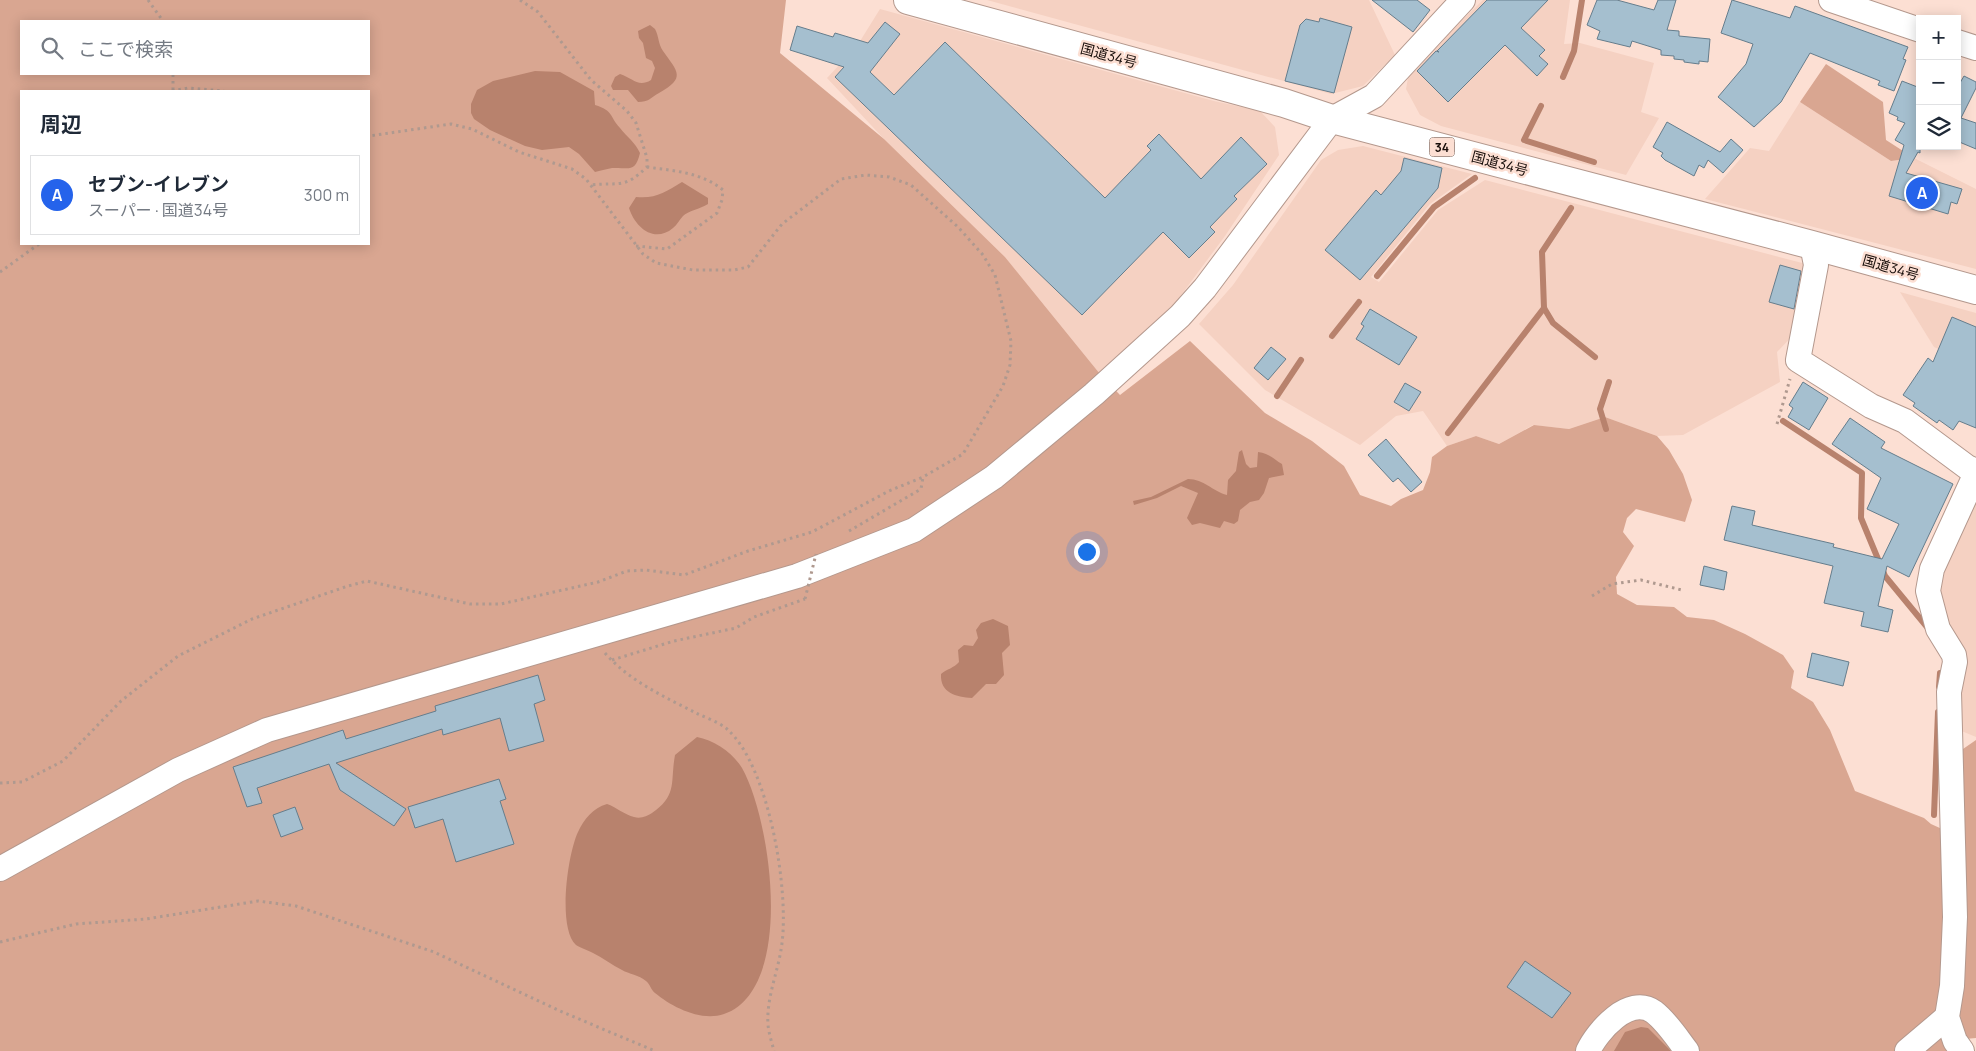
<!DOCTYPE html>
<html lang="ja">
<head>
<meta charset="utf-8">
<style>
	:root { --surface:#fff; --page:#f6f6f7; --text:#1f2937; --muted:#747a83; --line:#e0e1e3; --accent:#2563eb }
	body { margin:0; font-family:Manrope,"Noto Sans JP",sans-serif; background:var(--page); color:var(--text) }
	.controls { position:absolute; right:15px; top:15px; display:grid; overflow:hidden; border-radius:0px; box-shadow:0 2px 12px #0003 }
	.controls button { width:45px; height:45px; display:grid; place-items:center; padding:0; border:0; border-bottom:1px solid var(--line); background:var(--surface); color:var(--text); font:25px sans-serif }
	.you { position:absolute; left:1086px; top:551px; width:18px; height:18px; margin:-12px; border:4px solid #fff; border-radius:50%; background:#1a73e8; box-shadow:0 0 0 8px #1a73e833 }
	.badge { display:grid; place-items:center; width:32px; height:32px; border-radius:50%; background:var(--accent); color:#fff; font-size:16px; font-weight:700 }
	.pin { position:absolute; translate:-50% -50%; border:2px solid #fff; box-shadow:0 1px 5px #0006 }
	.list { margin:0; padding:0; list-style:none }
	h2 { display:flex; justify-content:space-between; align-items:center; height:65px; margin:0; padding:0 20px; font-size:21px }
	h2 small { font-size:16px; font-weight:400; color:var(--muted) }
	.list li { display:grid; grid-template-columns:32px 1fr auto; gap:15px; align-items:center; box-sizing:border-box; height:80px; margin:0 10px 10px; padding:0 10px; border:1px solid var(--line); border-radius:0px }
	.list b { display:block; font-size:19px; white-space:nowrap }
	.list p { margin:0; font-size:16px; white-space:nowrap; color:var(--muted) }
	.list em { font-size:16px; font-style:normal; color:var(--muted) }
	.icon { flex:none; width:28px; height:28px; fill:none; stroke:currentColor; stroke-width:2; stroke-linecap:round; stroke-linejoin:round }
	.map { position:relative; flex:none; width:1976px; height:1051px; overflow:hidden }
	.search { position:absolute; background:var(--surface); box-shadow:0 2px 12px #0003; left:20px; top:20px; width:350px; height:55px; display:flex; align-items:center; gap:12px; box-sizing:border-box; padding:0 18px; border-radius:0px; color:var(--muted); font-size:19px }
	.panel { position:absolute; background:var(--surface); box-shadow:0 2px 12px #0003; left:20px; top:90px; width:350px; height:155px; border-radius:0px }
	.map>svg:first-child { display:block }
	.built { fill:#f5d1c2 }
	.green { fill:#d9a691; fill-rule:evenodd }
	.water { fill:#b8826d }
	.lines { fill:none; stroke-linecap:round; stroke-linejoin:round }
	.stream { stroke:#b8826d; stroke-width:6 }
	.building { fill:#a5bfcf; stroke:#657d8c }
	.minor-casing { stroke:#b4988d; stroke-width:26 }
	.highway-casing { stroke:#b4988d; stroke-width:30 }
	.path { stroke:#af998f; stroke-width:3; stroke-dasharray:2.5 4; stroke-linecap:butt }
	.minor { stroke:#fff; stroke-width:24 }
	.highway { stroke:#fff; stroke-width:28 }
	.path-bridge { stroke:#af998f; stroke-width:3; stroke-dasharray:2.5 4; stroke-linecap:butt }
	.labels { text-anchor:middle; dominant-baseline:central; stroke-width:5; stroke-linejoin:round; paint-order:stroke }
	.shield { fill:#fcdfd3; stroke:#5c4d46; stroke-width:1 }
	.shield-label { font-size:12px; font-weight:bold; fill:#180e0a }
	.street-label { font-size:14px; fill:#180e0a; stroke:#fcdfd3 }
</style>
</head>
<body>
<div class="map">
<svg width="1976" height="1051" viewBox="0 0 1976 1051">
	<rect width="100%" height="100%" fill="#fcdfd3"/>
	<g class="built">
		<polygon points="987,0 1369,0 1395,55 1363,86 1331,94"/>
		<polygon points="1483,0 1570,0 1564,44 1580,43 1654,63 1641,112 1659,118 1626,175 1441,126 1420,115 1406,89 1409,72"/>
		<polygon points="880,9 1214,101 1260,111 1275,127 1279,155 1225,236 1170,310 1100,374 1005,257 884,139 827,78 857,46"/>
		<polygon points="1800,102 1891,161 1914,158 1976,189 1976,269 1705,199 1750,148 1769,151"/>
		<polygon points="1363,146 1472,174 1430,204 1371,277 1379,282 1438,210 1485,180 1810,265 1800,328 1777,352 1780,382 1683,435 1657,436 1605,417 1569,429 1533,425 1499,444 1476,436 1447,446 1423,411 1396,416 1360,445 1265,390 1199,324 1233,285 1321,160 1338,150"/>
		<polygon points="1900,292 1976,313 1976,366 1934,347"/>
		<polygon points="1976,494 1976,737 1959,730 1958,687 1966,653 1942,620 1937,582"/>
	</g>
	<g class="green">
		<path d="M0,0H786L780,53L884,139L1005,257L1100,374L1120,395L1190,341L1265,413L1312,441L1344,466L1360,495L1391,506L1401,499L1423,490L1430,472L1432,457L1447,446L1476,436L1499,444L1534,425L1569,429L1605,417L1657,436L1669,450L1683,474L1692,500L1685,522L1636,509L1627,518L1623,532L1634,546L1616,577L1617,594L1637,605L1674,607L1687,617L1714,620L1745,634L1783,655L1794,671L1791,688L1813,702L1830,730L1855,791L1924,818L1931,824L1942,829L1954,1051H0ZM21,21H369V74H21ZM21,91H369V244H21Z"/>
		<polygon points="1826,64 1883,102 1886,140 1914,158 1891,161 1800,102"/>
		<polygon points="1976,740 1976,1038 1965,1039 1959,1011 1965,979 1957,769 1963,749"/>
	</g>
	<g class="water">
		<path d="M650,25L655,29C659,36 658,44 663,51C678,72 686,78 659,93C650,98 649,102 638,102L628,90H613L611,86L615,77L620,74C633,78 638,88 651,80L655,68L652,61L646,58L643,43L639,38L638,31Z"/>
		<path d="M535,71L560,72L594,91L595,105C614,111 609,116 620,128C627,137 635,142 640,153C635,174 628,167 612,168C606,169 600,171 595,172L579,154L569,147L542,150L525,146L490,130L474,119L471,113V104L477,90L493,81Z"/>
		<path d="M682,182L708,198V204C700,209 688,211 683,216C679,220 677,225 673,228C654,244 635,227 629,208L636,197C656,199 665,192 682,182Z"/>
		<path d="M1242,450L1246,464L1250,468L1257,467L1258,452C1269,453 1273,459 1282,464L1284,475L1269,478L1264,493L1259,500L1250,502L1240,510L1238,521L1234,524L1224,521L1220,528L1200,523L1192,525L1187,518L1198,493L1181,486L1157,498L1134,505L1133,501L1151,497L1188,479C1204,479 1212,491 1227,495L1228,480L1236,471L1239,452Z"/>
		<path d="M993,619L1008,626L1010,645L1002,653L1004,675L996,684H986L972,698C956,697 940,693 941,674C947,669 954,668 959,662L958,650L964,645L973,646L978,638L976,630L981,623Z"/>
		<path d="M697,737C714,740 733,753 742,768C771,819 796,989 724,1014C701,1022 672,1007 655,993C651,990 650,984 646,981C639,975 629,974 622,970C612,965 603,958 593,953C588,950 580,948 576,945C557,927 568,853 578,832C584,819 593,808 607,804C616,807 625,815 634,817C641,819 647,816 652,813C678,795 670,782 675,755Z"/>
		<polygon points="1641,1027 1648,1028 1671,1051 1614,1051 1625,1032"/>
	</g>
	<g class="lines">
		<g class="stream">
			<polyline points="1563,77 1574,51 1582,0"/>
			<polyline points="1541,106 1524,140 1594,162"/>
			<polyline points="1571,208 1542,252 1544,308 1553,323 1595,357"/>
			<polyline points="1377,276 1434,207 1475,178"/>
			<polyline points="1332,336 1359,302"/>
			<polyline points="1277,396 1301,360"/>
			<polyline points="1783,421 1862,473 1861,518 1885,576 1927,627"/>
			<polyline points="1606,429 1600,409 1609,382"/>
			<polyline points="1448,433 1544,308"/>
			<polyline points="1939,687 1940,673"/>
			<polyline points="1934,815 1938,712"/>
		</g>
	</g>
	<g class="building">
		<polygon points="1372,0 1417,0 1430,10 1413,32"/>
		<polygon points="1487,0 1548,0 1521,28 1545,50 1539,56 1548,64 1537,76 1505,45 1448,102 1417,71 1436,51 1439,52 1437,51"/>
		<polygon points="1597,0 1617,0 1654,10 1658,0 1676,0 1667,30 1679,31 1679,36 1710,39 1708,62 1699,61 1699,64 1684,62 1684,60 1674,59 1674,56 1661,55 1661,50 1632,41 1630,47 1597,39 1600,31 1587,25"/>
		<polygon points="1732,0 1790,18 1795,6 1908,47 1903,59 1906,60 1894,91 1878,85 1880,81 1810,53 1781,102 1754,127 1718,97 1746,64 1753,44 1721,33"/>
		<polygon points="1320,18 1352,27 1334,93 1285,81 1300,25 1306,19 1319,22"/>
		<polygon points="885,22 900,34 870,72 894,95 945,42 1105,198 1151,150 1147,146 1159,134 1201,179 1241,137 1267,164 1234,196 1237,199 1210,227 1215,232 1189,258 1163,232 1082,315 835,77 844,67 790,50 797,26 833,37 835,33 868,43"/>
		<polygon points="1964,76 1976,82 1976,88 1961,118 1976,123 1976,149 1957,141 1957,88"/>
		<polygon points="1902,81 1920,88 1920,153 1918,152 1906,173 1962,189 1957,204 1951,202 1948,214 1889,196 1904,145 1895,140 1905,123 1897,120 1898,117 1889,113"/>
		<polygon points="1667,122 1720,152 1731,139 1743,150 1723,173 1708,160 1704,168 1699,165 1694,176 1665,160 1661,156 1663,153 1653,147"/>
		<polygon points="1404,158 1442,168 1438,188 1360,280 1325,250 1376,190 1381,195 1401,171"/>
		<polygon points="1780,265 1801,271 1794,309 1769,302"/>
		<polygon points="1370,309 1417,337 1399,365 1356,339 1364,326 1361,324"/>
		<polygon points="1952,317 1976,327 1976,428 1959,421 1953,430 1939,420 1937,423 1913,406 1915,403 1903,395 1928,358 1933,362"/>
		<polygon points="1271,347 1286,359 1268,380 1254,368"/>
		<polygon points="1803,382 1828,398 1809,430 1788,417 1793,408 1789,405"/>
		<polygon points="1405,383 1421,392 1409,411 1394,402"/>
		<polygon points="1850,418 1885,442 1881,448 1953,484 1909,577 1887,566 1878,606 1893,610 1888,632 1861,626 1864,612 1824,603 1833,566 1724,540 1732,506 1755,511 1752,525 1834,544 1833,547 1882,559 1899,524 1867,509 1881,478 1832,444"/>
		<polygon points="1386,439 1422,482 1411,492 1398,478 1393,482 1368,455"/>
		<polygon points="1704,566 1727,572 1724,590 1700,585"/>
		<polygon points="1812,653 1849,662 1843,686 1807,677"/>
		<polygon points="538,675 545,700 534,704 544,741 509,751 500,718 443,735 442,729 336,763 406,809 394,826 340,790 329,764 257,788 262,803 247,807 233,767 343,730 346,739 436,711 435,706"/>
		<polygon points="499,779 506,799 500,801 514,844 456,862 443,819 415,828 408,807"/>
		<polygon points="295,807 303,829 281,837 273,815"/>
		<polygon points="1525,961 1571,993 1552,1018 1507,987"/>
	</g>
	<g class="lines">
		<defs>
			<g id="minor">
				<polyline points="1831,0 1920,30"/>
				<polyline points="1957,42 1976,48"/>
				<polyline points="1812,245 1816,265 1798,360 1871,406 1905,421 1967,467 1976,471"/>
				<polyline points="0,869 178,770 267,730 797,576 914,530 994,477 1094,394 1180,316 1205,288 1332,119 1374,96 1463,0"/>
				<path d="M1588,1051C1597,1032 1629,994 1654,1012C1667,1022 1677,1038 1687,1051"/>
				<polyline points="1907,1051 1947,1017"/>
				<polyline points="1962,1051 1955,1041 1947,1017 1952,986 1955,917 1949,692 1955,662 1954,655 1938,629 1928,591 1932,569 1976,473"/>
			</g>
			<polyline id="highway" points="908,0 1284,103 1332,119 1812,245 1976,290"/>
		</defs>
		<use href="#minor" class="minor-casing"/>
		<use href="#highway" class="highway-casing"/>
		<g class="path">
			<polyline points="148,0 163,21"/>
			<path d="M520,0L538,12L591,80L627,111L636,123L647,158V167C624,189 620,182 591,185"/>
			<polyline points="173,90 173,74"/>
			<polyline points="172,91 188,88 224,91"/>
			<path d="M636,246L667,249L717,213L722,200L723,190C701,172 674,171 647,167"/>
			<polyline points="0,272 39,244"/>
			<polyline points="1777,424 1790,379"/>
			<polyline points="849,531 921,489 923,477"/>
			<polyline points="1592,596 1612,584 1641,580 1682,590"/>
			<path d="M605,653C629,681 665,697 696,713C706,718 719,722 727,729C769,766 789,889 782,943C779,970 766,997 768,1025C769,1034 772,1043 774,1051"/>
			<polyline points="612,660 674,641 736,628 754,617 805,599"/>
			<polyline points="0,783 22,782 63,761 121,701 178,656 252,619 348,586 367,581 470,604 501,604 598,582 627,571 646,570 684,575 748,551 812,532 889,491 923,477 963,454 1003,386 1010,365 1011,341 995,275 983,255 958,227 911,185 889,177 866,175 841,179 782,224 748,267 734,270 693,270 656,263 643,254 586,179 572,169 519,152 472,129 451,124 369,136"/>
			<polyline points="0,942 76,924 146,919 258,901 296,906 434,952 560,1011 655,1051"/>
		</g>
		<use href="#minor" class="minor"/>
		<use href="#highway" class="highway"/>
		<polyline class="path-bridge" points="805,599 816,554"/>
	</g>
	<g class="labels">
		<rect class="shield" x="1429.5" y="137.5" width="25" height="19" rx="4"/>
		<g class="shield-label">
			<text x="1442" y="147">34</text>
		</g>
		<g class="street-label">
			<text transform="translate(1109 55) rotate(15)">国道34号</text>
			<text transform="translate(1500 163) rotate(15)">国道34号</text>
			<text transform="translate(1891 267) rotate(16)">国道34号</text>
		</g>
	</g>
</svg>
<div class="controls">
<button>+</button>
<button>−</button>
<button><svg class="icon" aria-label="layers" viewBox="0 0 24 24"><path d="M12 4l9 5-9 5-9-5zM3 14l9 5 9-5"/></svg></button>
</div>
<div class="you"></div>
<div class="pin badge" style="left:1922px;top:193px">A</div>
<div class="search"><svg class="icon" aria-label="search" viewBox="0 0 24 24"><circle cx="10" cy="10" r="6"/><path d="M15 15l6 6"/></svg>ここで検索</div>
<section class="panel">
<h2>周辺<small></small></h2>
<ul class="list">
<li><span class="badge">A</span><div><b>セブン-イレブン</b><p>スーパー · 国道34号</p></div><em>300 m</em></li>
</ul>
</section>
</div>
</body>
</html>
